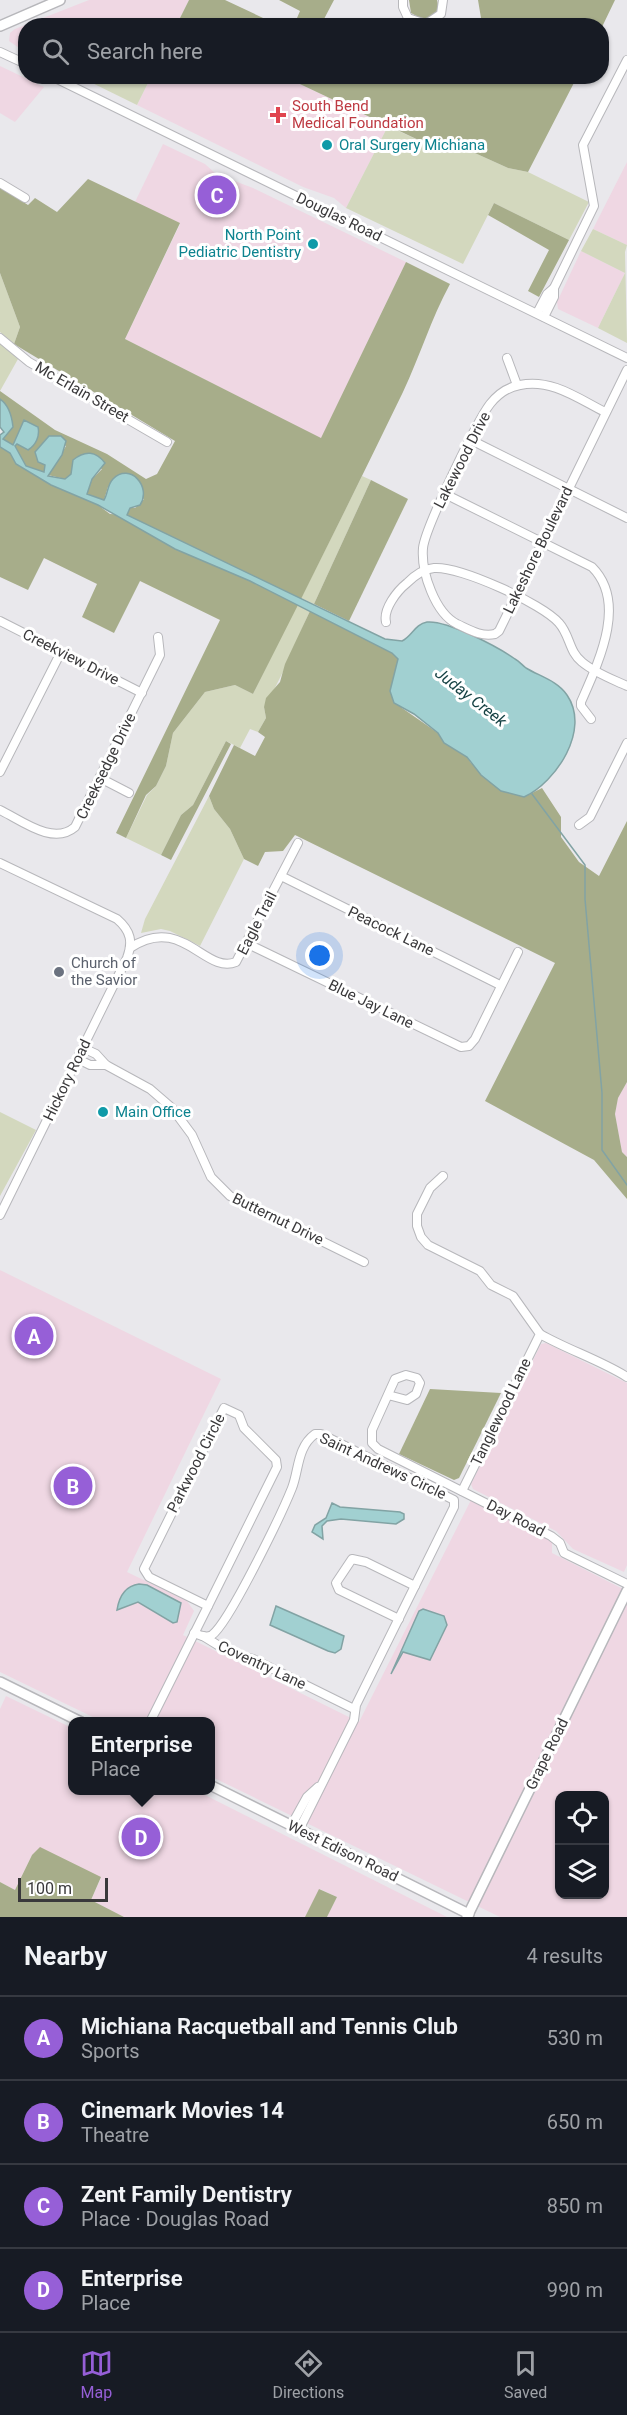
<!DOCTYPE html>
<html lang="en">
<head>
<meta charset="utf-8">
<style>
	:root { --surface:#171b24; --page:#242831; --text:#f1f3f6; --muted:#9ea1a6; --line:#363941; --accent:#965fd7 }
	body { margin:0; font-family:Roboto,sans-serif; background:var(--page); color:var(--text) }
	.controls { position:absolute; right:18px; bottom:18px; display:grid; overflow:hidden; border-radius:12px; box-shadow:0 2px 4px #0004 }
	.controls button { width:54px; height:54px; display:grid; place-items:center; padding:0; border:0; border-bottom:2px solid var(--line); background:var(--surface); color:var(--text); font:30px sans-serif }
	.scale { position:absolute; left:18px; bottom:15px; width:90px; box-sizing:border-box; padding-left:6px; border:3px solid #3a393b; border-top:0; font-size:16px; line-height:21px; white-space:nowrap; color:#3a393b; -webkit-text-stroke:4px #fff; paint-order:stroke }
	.you { position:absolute; left:320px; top:956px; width:21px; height:21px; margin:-15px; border:4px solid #fff; border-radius:50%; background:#1a73e8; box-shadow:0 0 0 9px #1a73e833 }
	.badge { display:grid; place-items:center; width:39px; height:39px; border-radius:50%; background:var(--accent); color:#fff; font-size:20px; font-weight:700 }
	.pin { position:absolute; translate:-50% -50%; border:3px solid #fff; box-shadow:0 2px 6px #0006 }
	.popup { position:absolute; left:68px; top:1717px; width:147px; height:78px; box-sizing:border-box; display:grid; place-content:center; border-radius:12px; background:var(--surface); filter:drop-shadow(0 2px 4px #0005); font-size:20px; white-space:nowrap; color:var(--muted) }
	.popup b { font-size:22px; color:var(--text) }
	.popup::after { content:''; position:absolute; left:50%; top:100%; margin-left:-12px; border:12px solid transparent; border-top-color:var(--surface) }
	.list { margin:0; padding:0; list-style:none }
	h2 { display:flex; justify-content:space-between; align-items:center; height:78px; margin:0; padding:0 24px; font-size:26px }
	h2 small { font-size:20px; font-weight:400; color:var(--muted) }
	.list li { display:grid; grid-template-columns:39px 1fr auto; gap:18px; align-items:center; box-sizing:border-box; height:84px; padding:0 24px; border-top:2px solid var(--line) }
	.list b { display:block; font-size:22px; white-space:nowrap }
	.list p { margin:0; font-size:20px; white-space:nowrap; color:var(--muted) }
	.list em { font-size:20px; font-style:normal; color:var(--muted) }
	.icon { flex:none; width:33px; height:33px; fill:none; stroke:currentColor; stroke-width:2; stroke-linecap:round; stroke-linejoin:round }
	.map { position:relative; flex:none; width:627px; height:1917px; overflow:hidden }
	.search { position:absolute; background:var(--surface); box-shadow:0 2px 4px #0004; left:18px; right:18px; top:18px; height:66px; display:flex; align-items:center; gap:15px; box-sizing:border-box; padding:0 21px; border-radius:24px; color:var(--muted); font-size:22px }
	.sheet { height:414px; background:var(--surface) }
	nav { display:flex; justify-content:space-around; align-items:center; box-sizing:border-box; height:84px; border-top:2px solid var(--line); background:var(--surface); font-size:16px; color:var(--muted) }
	nav a { display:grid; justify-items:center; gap:3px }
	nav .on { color:var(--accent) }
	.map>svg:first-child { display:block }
	.commercial { fill:#efd7e3; fill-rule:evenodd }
	.green { fill:#d3d8be }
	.forest { fill:#a7ad8a }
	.water { fill:#a1d0d1; stroke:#82a3a4; stroke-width:1.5 }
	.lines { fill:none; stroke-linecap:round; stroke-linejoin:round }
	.stream { stroke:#82a3a4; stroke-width:1.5 }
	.minor-casing { stroke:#b7b7bb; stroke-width:10 }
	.major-casing { stroke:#b7b7bb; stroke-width:12 }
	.minor { stroke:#fff; stroke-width:8 }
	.major { stroke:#fff; stroke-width:9 }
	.health-dot { fill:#e0444e; stroke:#fff; stroke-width:2 }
	.culture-dot { fill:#0f9aa8; stroke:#fff; stroke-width:2 }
	.worship-dot { fill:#6b7280; stroke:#fff; stroke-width:2 }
	.labels { text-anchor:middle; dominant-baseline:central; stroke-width:6; stroke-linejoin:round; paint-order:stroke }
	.health-label { font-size:15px; fill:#be3a42; stroke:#fff; text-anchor:start }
	.culture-label { font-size:15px; fill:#0d838f; stroke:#fff; text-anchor:start }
	.street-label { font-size:15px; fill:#3a393b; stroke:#fff }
	.worship-label { font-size:15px; fill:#5b616d; stroke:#fff; text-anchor:start }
	.water-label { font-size:16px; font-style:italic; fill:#154143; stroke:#fff }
</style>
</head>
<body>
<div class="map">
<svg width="627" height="1917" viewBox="0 0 627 1917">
	<rect width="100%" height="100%" fill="#e9e8ec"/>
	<g class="commercial">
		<polygon points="89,0 189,0 177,24 180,25 26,26 25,52 9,41 10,33 15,29"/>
		<polygon points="0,66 44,87 15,122 0,113"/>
		<polygon points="151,77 285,77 388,126 346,208 334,198 303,187 137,105"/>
		<polygon points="163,144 205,164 216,174 253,188 406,262 321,439 125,339 180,224 135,202"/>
		<polygon points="627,162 627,245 593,229"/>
		<polygon points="581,251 625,273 598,328 558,309 557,302"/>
		<polygon points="627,1082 627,1157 622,1152 615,1114 618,1098"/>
		<path d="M0,1270L221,1379L127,1572L187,1601L194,1611L183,1635L359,1722L471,1500L552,1541V1553L627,1591V1917H500L210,1776V1722L101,1721L0,1672ZM560,1796H604V1894H560Z"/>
		<polygon points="546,1343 627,1383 627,1565 624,1572 573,1549 556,1531 473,1489 471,1484 541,1344"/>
		<polygon points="6,1696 72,1728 72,1790 197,1791 447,1917 327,1917 337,1897 320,1889 305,1917 124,1917 91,1900 101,1878 32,1855 15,1890 0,1882 0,1709"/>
	</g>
	<g class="green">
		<polygon points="80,77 151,77 137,105"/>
		<polygon points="388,126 446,153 466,149 508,168 528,172 589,202 569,240 494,203 463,264 346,208"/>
		<polygon points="593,229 627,245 625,252 627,343 598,328 625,273 581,251"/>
		<polygon points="0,273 20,327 14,344 0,332"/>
		<polygon points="0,343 18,359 0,391"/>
		<polygon points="362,476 371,480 314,604 301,598"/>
		<path d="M297,605L310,611C295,643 283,677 264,707L266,718L258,732L250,729L240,748L226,741L193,805L181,815L161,855L126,838L147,795L156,786L166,766L173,733L205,692L235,685L253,694Z"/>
		<polygon points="209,796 214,809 230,829 244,859 200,946 170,931 161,929 141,933 145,919"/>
		<polygon points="0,1112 36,1130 0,1196"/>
	</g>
	<g class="forest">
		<polygon points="189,0 225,0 278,25 180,25 177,24"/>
		<polygon points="279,0 334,0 324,19 332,25 294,25 300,11"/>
		<path d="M409,0H437C440,10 435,17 424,20L411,13Z"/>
		<polygon points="478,0 615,0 602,27 477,25 481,18"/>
		<polygon points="285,77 577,77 528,172 508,168 466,149 446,153"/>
		<path d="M88,179L180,223L125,339L321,438L406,262L450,284C431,319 420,356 403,392C354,493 304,594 253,694L235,685L205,692L173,733L166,766L156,786L146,795L126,838L116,833L220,620L140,581L114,633L82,617L97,584L44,558L28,590L0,577V447L10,453L16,464L51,485L98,505L110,514L127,515L130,507L135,508L144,499L108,487L104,500L87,494L92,479L102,469L73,460L71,475L65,479L48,475L66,446L49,436L35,452L45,465L44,472L26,466L15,446L17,444L28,450L39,433L22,426L13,445L3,439L13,427L6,405L0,399V391L55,430L107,454L146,479L157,474L175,441L14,344L20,327L0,273V187L28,205L35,198L57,212Z"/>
		<polygon points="494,203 569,240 539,297 528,291 549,250 488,215"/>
		<polygon points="371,480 408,499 349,621 314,604"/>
		<polygon points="310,611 392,653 398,659 390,691 402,708 438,733 444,743 467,757 471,763 524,797 542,788 561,817 561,837 579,862 599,876 627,821 627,1082 618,1098 615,1114 622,1152 627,1157 627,1199 594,1160 485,1101 555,963 295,835 283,851 265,852 258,866 244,859 230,829 214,809 209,796 234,745 255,756 265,737 258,732 266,718 264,707 266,698 280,682 285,664"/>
		<polygon points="226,741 231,744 171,860 161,855 181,815 193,805"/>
		<polygon points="430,1389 501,1393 459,1478 454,1480 399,1454"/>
		<polygon points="40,1847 101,1877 91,1900 124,1917 0,1917 0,1882 15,1890 32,1855"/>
		<polygon points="319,1889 337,1897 327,1917 305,1917"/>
	</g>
	<g class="water">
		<path d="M0,399C9,405 12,417 13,427L3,439L13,445L24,420L38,427C40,436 36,445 28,450L17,444L15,446L26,466L44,472L45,465L38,462L35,452L49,436H61L66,441L62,455L48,476L65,479L71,474L73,460C85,450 96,451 105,463L92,479L87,494L104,500C108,494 107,485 113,479C130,462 152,487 140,505L130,508L127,515L385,639L402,641C412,636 415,624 427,622C447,620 498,647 515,659C519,661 522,665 526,668C539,676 558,681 567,695C591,730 556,782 524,797L501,791L481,775L467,757L444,743L438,733L414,714L394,703L390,691L398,659L392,653L250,581L175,549L98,505L51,485L16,464L10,453L0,447V435L4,432L0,427Z"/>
		<polygon points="332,1503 340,1507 400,1512 404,1514 404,1519 396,1524 341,1519 327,1521 322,1526 323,1539 312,1532 315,1525 326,1518"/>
		<path d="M139,1584L147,1585L181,1603L177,1622L173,1623L138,1602L117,1610C119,1597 125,1586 139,1584Z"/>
		<polygon points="276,1606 344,1636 341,1649 335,1653 328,1651 270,1625"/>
		<polygon points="423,1609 444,1616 447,1625 430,1660 403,1652 391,1674 419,1611"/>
	</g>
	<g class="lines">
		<polyline class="stream" points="532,794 585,865 585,899 602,1093 602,1150 627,1185"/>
		<defs>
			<g id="minor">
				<polyline points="403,0 403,7 408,18 426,24 441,14 443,0"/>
				<polyline points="0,52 26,64"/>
				<polyline points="51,76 627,358"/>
				<polyline points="0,183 25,198"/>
				<polyline points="554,288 594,206 583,145 627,60"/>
				<polyline points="537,313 547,294 554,288 554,297 544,317"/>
				<polyline points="0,338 29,362 167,442"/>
				<polyline points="507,358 517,385"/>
				<path d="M605,412C579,399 551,378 520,385C508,387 498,394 490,404C477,421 425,528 423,548C421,572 435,613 457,624C470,630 481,637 495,634L499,631L627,370"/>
				<polyline points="471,440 627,518"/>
				<path d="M445,494L592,567C627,602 600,659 581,702V706L591,719"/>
				<polyline points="0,621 142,693"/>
				<path d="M386,622C383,609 397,591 407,583C415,575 423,569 434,568C460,566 543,604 559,623C570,635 569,652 582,662C595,673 612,679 627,686"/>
				<polyline points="0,772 61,652"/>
				<polyline points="100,778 129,793"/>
				<path d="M0,810C21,820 53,846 75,827L160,655L158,637"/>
				<polyline points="579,825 590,817 627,743"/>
				<path d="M0,863L117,919C131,931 133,942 127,958L0,1215"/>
				<polyline points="281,876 500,985"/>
				<polyline points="248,944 461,1047 469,1046 475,1039 518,952"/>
				<path d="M130,948C182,913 205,975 236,962L298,843"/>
				<polyline points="83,1048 96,1054 106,1065 150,1089 172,1108 192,1135 211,1177 230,1196 364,1262"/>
				<polyline points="78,1059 90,1065 106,1065"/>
				<polyline points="443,1176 430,1188 417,1214 417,1226 421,1237 428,1245 480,1271 491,1285 513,1296 540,1334 462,1491"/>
				<path d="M540,1334C568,1350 600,1360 627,1377"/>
				<polyline points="388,1395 407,1400 416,1394 420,1383 417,1378 406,1375 395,1379 372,1430 372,1443 378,1449 551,1536 560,1543 564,1553 627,1584"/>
				<polygon points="224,1408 239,1415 244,1428 276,1460 277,1467 208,1606 149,1577 144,1569"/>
				<polyline points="399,1619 339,1590 336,1583 352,1559 366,1562 415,1586"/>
				<path d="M194,1633C200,1635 206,1639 212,1635C229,1623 282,1513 292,1488C299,1470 297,1447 315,1434H321L454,1500V1507L356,1705L354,1720L299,1830"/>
				<polyline points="203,1636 229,1652 253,1659 354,1709"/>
				<polyline points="150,1722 208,1606"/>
				<polyline points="291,1826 307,1797 318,1787"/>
			</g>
			<g id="major">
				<polyline points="0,26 60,0"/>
				<polyline points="0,1682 81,1722"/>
				<polyline points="210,1785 469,1914"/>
				<polyline points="467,1917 627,1591"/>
			</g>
		</defs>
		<use href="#minor" class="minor-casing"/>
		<use href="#major" class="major-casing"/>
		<use href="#minor" class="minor"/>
		<use href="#major" class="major"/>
	</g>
	<path class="health-dot" d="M275 106h6v6h6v6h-6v6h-6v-6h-6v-6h6z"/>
	<g class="culture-dot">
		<circle cx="327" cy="145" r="6"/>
		<circle cx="313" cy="244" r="6"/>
		<circle cx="103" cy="1112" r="6"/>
	</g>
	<circle class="worship-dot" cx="59" cy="972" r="6"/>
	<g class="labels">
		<g class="health-label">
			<text x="292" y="106">South Bend<tspan x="292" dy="17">Medical Foundation</tspan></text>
		</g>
		<g class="culture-label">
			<text x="339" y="145">Oral Surgery Michiana</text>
			<text x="301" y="235" text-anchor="end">North Point<tspan x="301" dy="17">Pediatric Dentistry</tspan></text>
			<text x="115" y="1112">Main Office</text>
		</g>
		<g class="street-label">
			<text transform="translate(339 217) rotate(26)">Douglas Road</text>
			<text transform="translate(82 392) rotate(30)">Mc Erlain Street</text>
			<text transform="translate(462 460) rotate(-63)">Lakewood Drive</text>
			<text transform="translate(538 550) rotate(-64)">Lakeshore Boulevard</text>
			<text transform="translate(71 657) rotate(27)">Creekview Drive</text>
			<text transform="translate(106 766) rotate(-64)">Creeksedge Drive</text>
			<text transform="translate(257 923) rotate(-63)">Eagle Trail</text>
			<text transform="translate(391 931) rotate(26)">Peacock Lane</text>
			<text transform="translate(371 1004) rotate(26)">Blue Jay Lane</text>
			<text transform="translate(67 1080) rotate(-64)">Hickory Road</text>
			<text transform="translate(278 1219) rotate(26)">Butternut Drive</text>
			<text transform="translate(501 1412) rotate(-64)">Tanglewood Lane</text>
			<text transform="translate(196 1463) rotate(-63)">Parkwood Circle</text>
			<text transform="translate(383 1466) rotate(25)">Saint Andrews Circle</text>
			<text transform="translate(516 1518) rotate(27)">Day Road</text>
			<text transform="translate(262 1665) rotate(25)">Coventry Lane</text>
			<text transform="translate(547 1754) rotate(-64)">Grape Road</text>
			<text transform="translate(343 1851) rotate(26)">West Edison Road</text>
		</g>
		<g class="worship-label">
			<text x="71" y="963">Church of<tspan x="71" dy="17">the Savior</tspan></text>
		</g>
		<g class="water-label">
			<text transform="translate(471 697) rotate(38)">Juday Creek</text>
		</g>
	</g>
</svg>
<div class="controls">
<button><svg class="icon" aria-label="locate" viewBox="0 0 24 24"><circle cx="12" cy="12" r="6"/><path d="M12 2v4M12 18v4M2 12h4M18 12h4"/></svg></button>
<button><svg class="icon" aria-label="layers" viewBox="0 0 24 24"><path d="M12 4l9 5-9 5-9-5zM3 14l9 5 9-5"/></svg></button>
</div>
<div class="scale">100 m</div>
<div class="you"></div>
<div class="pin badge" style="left:34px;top:1336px">A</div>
<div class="pin badge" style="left:73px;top:1486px">B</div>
<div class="pin badge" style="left:217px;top:195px">C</div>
<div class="pin badge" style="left:141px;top:1837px">D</div>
<div class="popup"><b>Enterprise</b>Place</div>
<div class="search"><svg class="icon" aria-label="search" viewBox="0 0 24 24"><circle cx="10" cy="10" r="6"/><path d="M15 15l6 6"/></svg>Search here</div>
</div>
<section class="sheet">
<h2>Nearby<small>4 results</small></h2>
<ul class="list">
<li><span class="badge">A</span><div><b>Michiana Racquetball and Tennis Club</b><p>Sports</p></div><em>530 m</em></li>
<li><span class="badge">B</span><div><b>Cinemark Movies 14</b><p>Theatre</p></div><em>650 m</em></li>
<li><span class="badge">C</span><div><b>Zent Family Dentistry</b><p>Place · Douglas Road</p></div><em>850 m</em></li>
<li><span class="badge">D</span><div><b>Enterprise</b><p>Place</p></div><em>990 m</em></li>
</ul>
</section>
<nav>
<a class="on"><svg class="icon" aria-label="map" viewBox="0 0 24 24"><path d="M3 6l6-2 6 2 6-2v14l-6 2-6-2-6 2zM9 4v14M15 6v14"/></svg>Map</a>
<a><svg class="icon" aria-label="directions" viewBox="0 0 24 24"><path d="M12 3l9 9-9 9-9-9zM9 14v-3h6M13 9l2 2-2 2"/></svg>Directions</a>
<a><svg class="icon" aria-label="saved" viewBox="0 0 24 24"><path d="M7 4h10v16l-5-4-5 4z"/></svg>Saved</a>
</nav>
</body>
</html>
